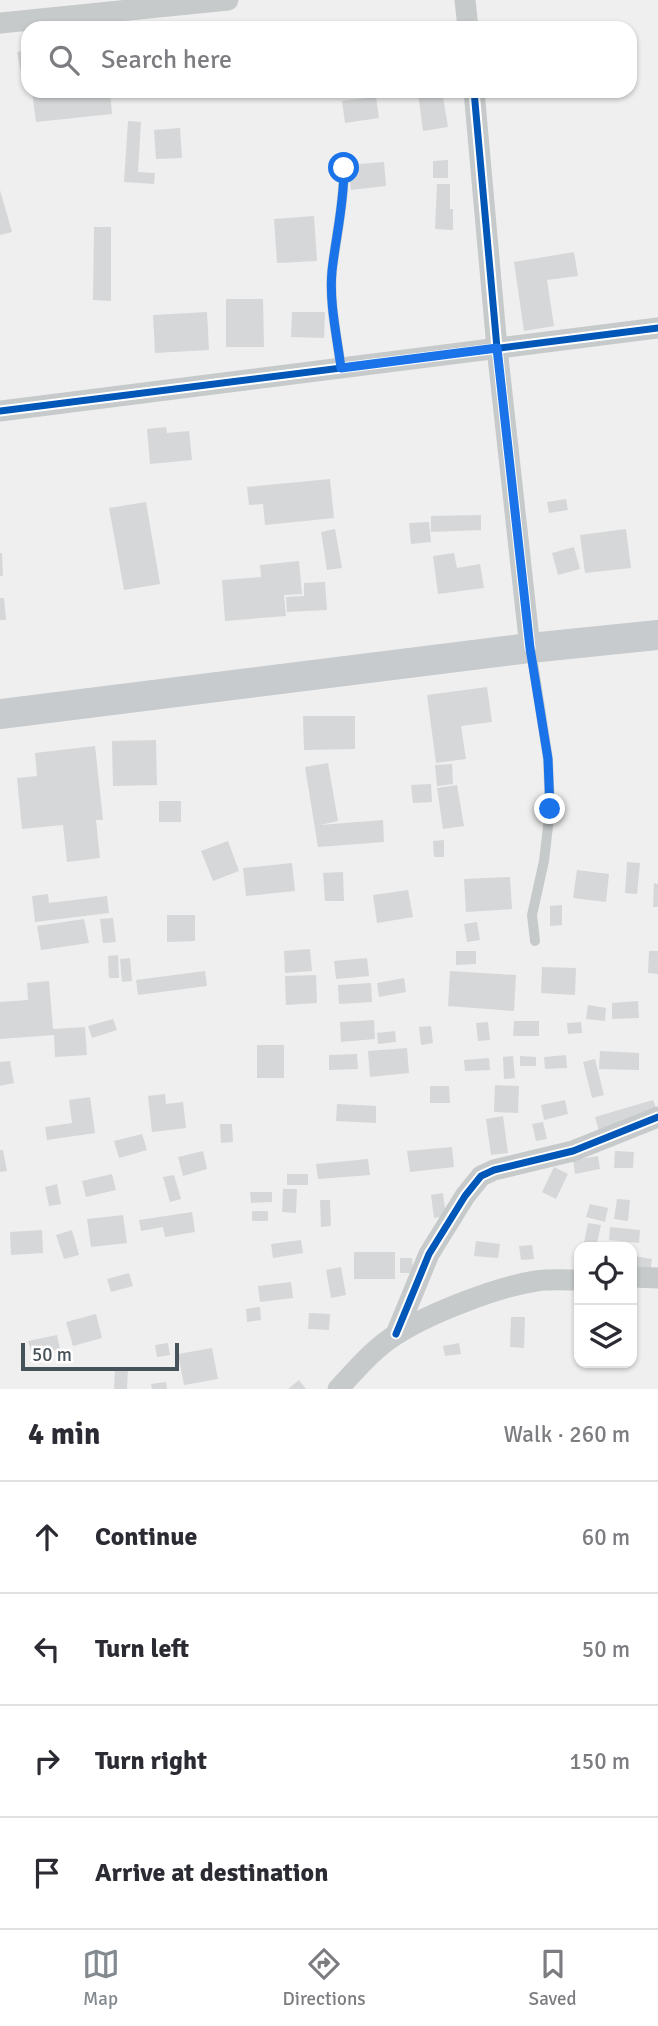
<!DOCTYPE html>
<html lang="en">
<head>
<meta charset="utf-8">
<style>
	:root { --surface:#fff; --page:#f7f7f7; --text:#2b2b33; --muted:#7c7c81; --line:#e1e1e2; --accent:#828a8f }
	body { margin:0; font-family:Signika,sans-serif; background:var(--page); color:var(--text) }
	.controls { position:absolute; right:21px; bottom:21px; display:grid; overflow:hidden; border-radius:14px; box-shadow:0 2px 5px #0004 }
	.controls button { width:63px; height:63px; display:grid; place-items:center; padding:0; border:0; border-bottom:2px solid var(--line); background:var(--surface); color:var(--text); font:35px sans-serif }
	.scale { position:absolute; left:21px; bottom:18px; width:158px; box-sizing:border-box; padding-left:7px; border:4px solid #46535b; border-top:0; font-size:19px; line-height:24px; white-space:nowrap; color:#46535b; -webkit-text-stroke:5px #fff; paint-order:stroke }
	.stop { position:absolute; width:21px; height:21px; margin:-16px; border:5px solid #1a73e8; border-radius:50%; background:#fff }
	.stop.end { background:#1a73e8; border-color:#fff; box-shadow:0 2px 7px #0008 }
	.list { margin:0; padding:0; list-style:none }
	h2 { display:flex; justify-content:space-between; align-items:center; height:91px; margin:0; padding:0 28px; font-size:30px }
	h2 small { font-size:23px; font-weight:400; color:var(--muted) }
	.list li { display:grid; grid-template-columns:46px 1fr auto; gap:21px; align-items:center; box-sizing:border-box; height:112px; padding:0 28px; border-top:2px solid var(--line) }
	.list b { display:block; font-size:26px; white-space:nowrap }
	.list em { font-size:23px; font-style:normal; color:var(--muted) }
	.icon { flex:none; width:38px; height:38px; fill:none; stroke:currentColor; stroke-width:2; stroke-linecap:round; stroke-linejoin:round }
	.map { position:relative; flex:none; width:658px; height:1389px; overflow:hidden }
	.search { position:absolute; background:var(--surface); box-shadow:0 2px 5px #0004; left:21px; right:21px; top:21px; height:77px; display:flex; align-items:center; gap:18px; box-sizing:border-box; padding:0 24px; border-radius:21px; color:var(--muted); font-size:26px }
	.sheet { height:539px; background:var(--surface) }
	nav { display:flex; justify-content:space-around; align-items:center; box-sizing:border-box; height:98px; border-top:2px solid var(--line); background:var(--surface); font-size:19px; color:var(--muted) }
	nav a { display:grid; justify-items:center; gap:4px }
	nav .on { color:var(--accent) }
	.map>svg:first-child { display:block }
	.building { fill:#d6d7d8 }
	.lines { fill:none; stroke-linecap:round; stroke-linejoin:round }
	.lane { stroke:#c6cacb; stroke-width:10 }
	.street { stroke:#c6cacb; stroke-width:21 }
	.secondary { stroke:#c7cbce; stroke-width:30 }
	.cycleway-casing { stroke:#fff; stroke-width:11 }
	.cycleway { stroke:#0057b8; stroke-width:7 }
	.route { stroke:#1a73e8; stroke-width:9 }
</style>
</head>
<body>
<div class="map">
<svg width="658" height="1389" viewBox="0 0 658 1389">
	<rect width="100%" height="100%" fill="#f0efef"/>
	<g class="building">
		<polygon points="28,50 28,82 23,83 17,52"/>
		<polygon points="32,91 110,91 112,114 36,122"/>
		<polygon points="432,91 442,91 448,127 423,131 418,93"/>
		<polygon points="376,97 379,118 345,123 342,101"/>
		<polygon points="128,121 141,122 138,172 155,173 154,184 124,182"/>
		<polygon points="180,128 182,158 156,159 154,130"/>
		<polygon points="448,160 448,178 433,178 433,161"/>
		<polygon points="384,162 386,186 351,190 348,165"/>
		<polygon points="437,184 450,184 450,209 453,209 453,230 435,229"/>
		<polygon points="0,190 12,232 0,235"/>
		<polygon points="314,216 317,261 277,263 274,219"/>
		<polygon points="94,227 111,227 111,301 93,300"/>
		<polygon points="574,252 578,276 547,280 554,326 524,331 514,262"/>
		<polygon points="226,299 263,299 264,347 226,347"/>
		<polygon points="207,312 209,350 155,353 153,315"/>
		<polygon points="292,312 325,312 324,338 291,337"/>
		<polygon points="166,427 167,433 189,431 192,460 150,464 147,429"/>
		<polygon points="330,479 334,518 265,525 263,504 249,505 247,487"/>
		<polygon points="566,499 568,510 549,513 547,502"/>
		<polygon points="146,502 160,584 124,590 109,508"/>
		<polygon points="481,515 481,530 431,532 431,516"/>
		<polygon points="429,522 431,542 411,544 409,523"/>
		<polygon points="335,529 342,568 327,570 321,532"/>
		<polygon points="626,529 631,568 585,573 580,535"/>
		<polygon points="574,547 580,569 558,575 552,553"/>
		<polygon points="0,553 2,553 3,576 0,576"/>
		<polygon points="454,553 457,568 480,564 484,588 438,594 433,556"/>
		<polygon points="299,561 302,594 284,595 286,616 225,621 222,580 261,577 260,565"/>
		<polygon points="325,582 327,610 287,612 286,597 304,596 304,583"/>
		<polygon points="0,598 4,598 6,620 0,620"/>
		<polygon points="487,687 492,722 461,726 466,759 436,763 427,695"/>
		<polygon points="303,716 355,716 355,749 304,750"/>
		<polygon points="156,740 157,785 113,786 112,741"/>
		<polygon points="95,746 103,820 96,820 100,858 67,862 63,825 22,829 17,778 37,776 35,753"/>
		<polygon points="328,763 338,821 320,825 383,820 384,842 318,847 305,767"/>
		<polygon points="452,764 453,784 437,786 435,765"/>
		<polygon points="431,784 432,802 413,803 411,785"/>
		<polygon points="457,785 464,826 443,829 437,788"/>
		<rect x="159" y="801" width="22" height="21"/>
		<polygon points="444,840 444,857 434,857 433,841"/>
		<polygon points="228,841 239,871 213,881 201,851"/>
		<polygon points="627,862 640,863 637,894 625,893"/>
		<polygon points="292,863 295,891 246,896 243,868"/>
		<polygon points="577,870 609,874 606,902 573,898"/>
		<polygon points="343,872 344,901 325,901 323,873"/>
		<polygon points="510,877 512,909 466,912 464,879"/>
		<polygon points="654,883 658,884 658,907 653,907"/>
		<polygon points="408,890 413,917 377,923 373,895"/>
		<polygon points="48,894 49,903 107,896 109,913 35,922 32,896"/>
		<polygon points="562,905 562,925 550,926 550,906"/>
		<polygon points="167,915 195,915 195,941 167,942"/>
		<polygon points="113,918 116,942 103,943 100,919"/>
		<polygon points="84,919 89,943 41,950 37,926"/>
		<polygon points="477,922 480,940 467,942 464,924"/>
		<polygon points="310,949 312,971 285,973 284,951"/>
		<polygon points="456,951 476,951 476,964 456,965"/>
		<polygon points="649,951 658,951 658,974 648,973"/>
		<polygon points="118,955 119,978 109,978 108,956"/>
		<polygon points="130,958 132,981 122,982 120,959"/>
		<polygon points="367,958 369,976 336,979 334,961"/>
		<polygon points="542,967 576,968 575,995 541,993"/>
		<polygon points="205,971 207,986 138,995 136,980"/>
		<polygon points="450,971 516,975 514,1011 448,1006"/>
		<polygon points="316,975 317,1003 286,1005 285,976"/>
		<polygon points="404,978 406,992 379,997 377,983"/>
		<polygon points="49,981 53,1029 85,1027 87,1055 55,1057 54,1035 0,1039 0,1002 28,1000 27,983"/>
		<polygon points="371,983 372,1002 339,1004 338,985"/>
		<polygon points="638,1001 639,1018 612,1019 612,1003"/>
		<polygon points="588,1005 606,1008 605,1021 586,1019"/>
		<polygon points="113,1019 117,1030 92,1038 88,1026"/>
		<polygon points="374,1020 375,1039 341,1042 340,1022"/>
		<polygon points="514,1021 539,1021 539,1036 513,1036"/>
		<polygon points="488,1022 490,1040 478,1041 476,1023"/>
		<polygon points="581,1022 582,1033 568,1034 567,1023"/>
		<polygon points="431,1026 433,1043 421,1045 419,1027"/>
		<polygon points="395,1031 396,1042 378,1044 377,1033"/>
		<rect x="257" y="1045" width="27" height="33"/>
		<polygon points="407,1048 409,1073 370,1077 368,1051"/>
		<polygon points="600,1051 639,1053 639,1070 599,1069"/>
		<polygon points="357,1054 358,1069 329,1070 329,1055"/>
		<polygon points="566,1055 567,1068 545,1069 544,1057"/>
		<polygon points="513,1056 515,1078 504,1079 503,1057"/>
		<polygon points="520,1056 536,1057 536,1066 520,1066"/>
		<polygon points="489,1058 490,1070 465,1071 464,1060"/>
		<polygon points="595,1059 604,1095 592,1098 583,1062"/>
		<polygon points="10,1061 14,1083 0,1086 0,1062"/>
		<polygon points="495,1085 519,1086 518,1113 494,1112"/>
		<polygon points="430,1086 449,1086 450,1103 430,1103"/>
		<polygon points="165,1094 166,1104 183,1102 186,1128 152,1132 148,1096"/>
		<polygon points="90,1097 95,1133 47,1140 45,1127 72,1123 69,1100"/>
		<polygon points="565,1100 568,1114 544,1120 541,1105"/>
		<polygon points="653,1100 658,1113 599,1131 595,1117"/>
		<polygon points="337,1104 376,1106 376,1123 336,1121"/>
		<polygon points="503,1116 508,1153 491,1155 486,1119"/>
		<polygon points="543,1122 547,1139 536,1141 532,1124"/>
		<polygon points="220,1124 232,1124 233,1142 221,1143"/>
		<polygon points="142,1134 147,1150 119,1158 114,1141"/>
		<polygon points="452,1147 454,1167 410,1172 407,1151"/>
		<polygon points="0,1150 3,1150 7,1171 0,1172"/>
		<polygon points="203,1151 207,1169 183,1176 178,1157"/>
		<polygon points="615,1151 634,1152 633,1168 614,1168"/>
		<polygon points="598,1156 600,1169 575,1174 573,1160"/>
		<polygon points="368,1159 370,1175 318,1179 316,1164"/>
		<polygon points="554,1167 568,1174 556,1199 542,1192"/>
		<polygon points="112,1174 116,1190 86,1197 82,1181"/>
		<rect x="287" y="1174" width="21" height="11"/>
		<polygon points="174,1175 181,1199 170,1202 163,1177"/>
		<polygon points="57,1184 61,1204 49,1206 45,1187"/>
		<polygon points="283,1189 297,1189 296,1213 282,1212"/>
		<polygon points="250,1192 272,1192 272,1202 251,1203"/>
		<polygon points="443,1193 446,1216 434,1218 431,1195"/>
		<polygon points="617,1199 630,1200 628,1221 614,1219"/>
		<polygon points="320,1200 330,1200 331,1226 321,1227"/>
		<polygon points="590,1204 608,1208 605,1222 586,1217"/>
		<rect x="252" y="1211" width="16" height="10"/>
		<polygon points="192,1212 195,1232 165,1237 163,1227 141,1231 139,1220"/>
		<polygon points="123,1215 127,1243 91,1247 87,1219"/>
		<polygon points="588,1223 601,1225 596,1247 583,1247"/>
		<polygon points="610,1227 640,1230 639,1243 609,1240"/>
		<polygon points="42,1230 43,1253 11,1255 10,1232"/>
		<polygon points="72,1230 79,1255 64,1259 56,1235"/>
		<polygon points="301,1240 303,1253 273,1258 271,1244"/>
		<polygon points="476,1241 500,1244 498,1258 474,1256"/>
		<polygon points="532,1245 534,1259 521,1260 519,1246"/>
		<rect x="354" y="1252" width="41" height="27"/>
		<polygon points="634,1256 652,1259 650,1272 632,1268"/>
		<polygon points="400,1258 412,1258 413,1273 400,1273"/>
		<polygon points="341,1267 346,1295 331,1298 326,1270"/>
		<polygon points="129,1273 133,1286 111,1292 107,1279"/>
		<polygon points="291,1282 293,1298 260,1302 258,1286"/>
		<polygon points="260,1307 261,1320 247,1322 246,1309"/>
		<polygon points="309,1313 330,1314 329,1330 308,1329"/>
		<polygon points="96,1314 102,1338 73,1346 66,1322"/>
		<polygon points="511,1317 525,1317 524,1348 510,1347"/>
		<polygon points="57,1335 60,1349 32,1355 28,1341"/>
		<polygon points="168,1343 170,1355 157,1357 155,1345"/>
		<polygon points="459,1343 461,1354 445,1356 443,1346"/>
		<polygon points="212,1348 218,1379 184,1385 178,1354"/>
		<polygon points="115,1369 128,1369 127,1389 114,1389"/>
		<polygon points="299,1380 306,1389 288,1389"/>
		<polygon points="166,1382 167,1389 152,1389 151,1384"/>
	</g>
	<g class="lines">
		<g class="lane">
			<path d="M341,368C337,336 329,303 332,271C336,235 344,205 344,168"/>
			<polyline points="531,650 548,759 550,809 544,861 532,915 535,941"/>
		</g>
		<g class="street">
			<polyline points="465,0 468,28"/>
			<polyline points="0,23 228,0"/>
			<polyline points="474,91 497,348 530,648"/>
			<polyline points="0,411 658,328"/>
			<polyline points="632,1277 658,1278"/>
			<polyline points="396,1334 429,1254 465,1196 481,1176 494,1170 573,1151 658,1117"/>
			<path d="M338,1389C356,1370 374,1348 397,1334C430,1313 497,1287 536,1281C550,1279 565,1280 579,1280"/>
		</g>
		<polyline class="secondary" points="0,714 530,648 658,635"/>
		<defs>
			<g id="cycleway">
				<polyline points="474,91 497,348 530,648"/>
				<polyline points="0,411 658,328"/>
				<polyline points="396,1334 429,1254 465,1196 481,1176 494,1170 573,1151 658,1117"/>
			</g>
		</defs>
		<use href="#cycleway" class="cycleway-casing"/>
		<use href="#cycleway" class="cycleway"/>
	</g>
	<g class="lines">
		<path class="route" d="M344,168C344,205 336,235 332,271C329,303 337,336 341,368L497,348L530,648L548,759L550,809"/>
	</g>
</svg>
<div class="controls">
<button><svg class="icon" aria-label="locate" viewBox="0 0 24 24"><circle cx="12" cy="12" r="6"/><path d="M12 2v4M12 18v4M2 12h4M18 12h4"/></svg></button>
<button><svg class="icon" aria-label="layers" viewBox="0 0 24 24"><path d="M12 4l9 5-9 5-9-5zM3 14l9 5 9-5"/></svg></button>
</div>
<div class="scale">50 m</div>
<div class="stop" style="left:344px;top:168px"></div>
<div class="stop end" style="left:550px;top:809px"></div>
<div class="search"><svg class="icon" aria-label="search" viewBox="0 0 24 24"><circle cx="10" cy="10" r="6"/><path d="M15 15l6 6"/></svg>Search here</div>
</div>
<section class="sheet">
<h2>4 min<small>Walk · 260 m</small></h2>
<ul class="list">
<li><svg class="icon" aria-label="ahead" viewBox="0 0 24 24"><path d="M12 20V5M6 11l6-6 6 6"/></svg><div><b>Continue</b></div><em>60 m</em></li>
<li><svg class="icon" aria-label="left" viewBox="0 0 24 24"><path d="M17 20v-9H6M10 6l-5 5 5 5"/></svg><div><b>Turn left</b></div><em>50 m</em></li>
<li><svg class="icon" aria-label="right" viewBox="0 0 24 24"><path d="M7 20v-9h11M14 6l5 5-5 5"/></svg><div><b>Turn right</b></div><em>150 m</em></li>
<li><svg class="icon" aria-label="arrive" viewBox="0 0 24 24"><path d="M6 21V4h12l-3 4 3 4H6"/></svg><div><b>Arrive at destination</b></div></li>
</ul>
</section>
<nav>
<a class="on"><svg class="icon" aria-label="map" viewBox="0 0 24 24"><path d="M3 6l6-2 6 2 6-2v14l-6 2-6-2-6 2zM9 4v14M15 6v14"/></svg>Map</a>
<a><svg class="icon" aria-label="directions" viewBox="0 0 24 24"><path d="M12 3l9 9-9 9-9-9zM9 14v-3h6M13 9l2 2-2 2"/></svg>Directions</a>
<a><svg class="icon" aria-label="saved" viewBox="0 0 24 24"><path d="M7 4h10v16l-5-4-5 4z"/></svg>Saved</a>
</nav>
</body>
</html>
